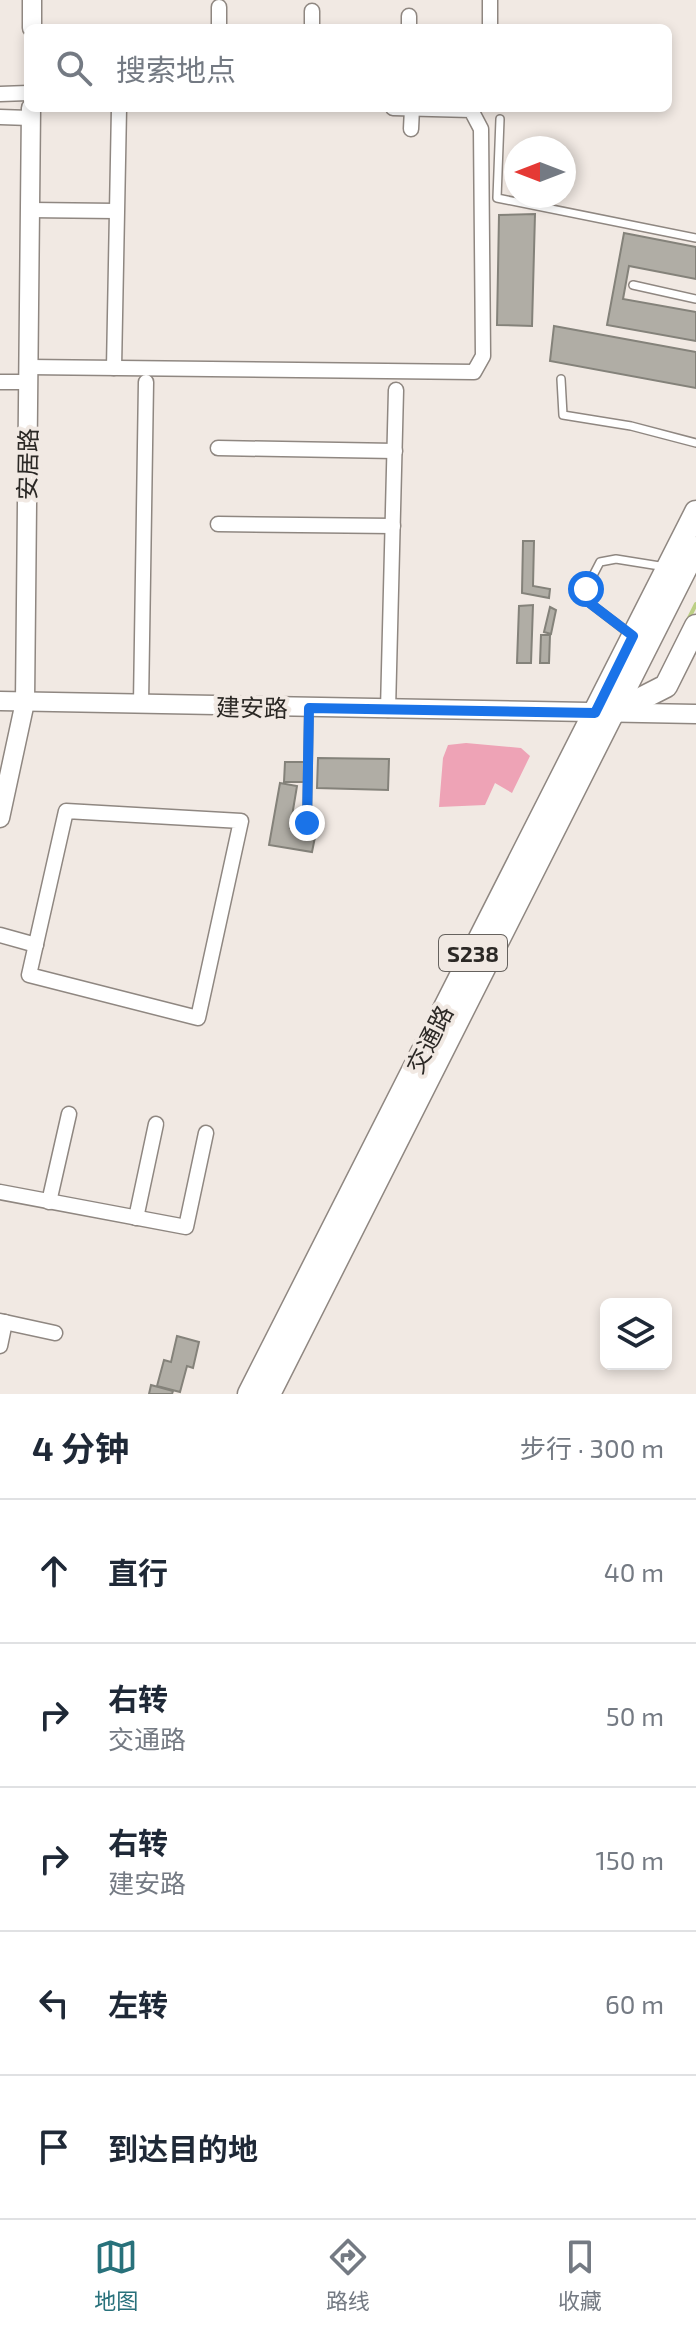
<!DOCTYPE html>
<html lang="zh">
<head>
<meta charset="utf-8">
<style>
	:root { --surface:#fff; --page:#f6f6f7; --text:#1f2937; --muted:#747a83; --line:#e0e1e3; --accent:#28717b }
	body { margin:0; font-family:"Exo 2","Noto Sans SC",sans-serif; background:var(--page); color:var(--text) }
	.controls { position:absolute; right:24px; bottom:24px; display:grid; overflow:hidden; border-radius:12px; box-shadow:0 4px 12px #0003 }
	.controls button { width:72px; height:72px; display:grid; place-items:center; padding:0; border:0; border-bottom:2px solid var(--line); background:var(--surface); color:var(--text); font:40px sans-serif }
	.compass { position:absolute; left:504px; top:136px; width:72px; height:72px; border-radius:50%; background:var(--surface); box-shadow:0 4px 12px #0003; rotate:270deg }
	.stop { position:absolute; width:24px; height:24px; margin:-18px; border:6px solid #1a73e8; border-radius:50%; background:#fff }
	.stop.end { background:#1a73e8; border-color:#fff; box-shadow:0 2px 8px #0008 }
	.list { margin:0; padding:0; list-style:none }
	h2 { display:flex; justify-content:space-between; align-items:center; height:104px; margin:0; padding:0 32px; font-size:34px }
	h2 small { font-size:26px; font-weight:400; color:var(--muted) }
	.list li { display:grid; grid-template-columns:52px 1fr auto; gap:24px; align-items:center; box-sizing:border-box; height:144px; padding:0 32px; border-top:2px solid var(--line) }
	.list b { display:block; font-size:30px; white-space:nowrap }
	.list p { margin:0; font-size:26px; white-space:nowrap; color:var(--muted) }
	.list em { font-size:26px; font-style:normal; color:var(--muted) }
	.icon { flex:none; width:44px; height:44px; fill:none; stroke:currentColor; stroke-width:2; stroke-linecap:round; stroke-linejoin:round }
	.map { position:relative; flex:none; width:696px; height:1394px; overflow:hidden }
	.search { position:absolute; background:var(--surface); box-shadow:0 4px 12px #0003; left:24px; right:24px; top:24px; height:88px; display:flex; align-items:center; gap:20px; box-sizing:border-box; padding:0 28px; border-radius:12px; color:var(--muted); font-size:30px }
	.sheet { height:824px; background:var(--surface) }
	nav { display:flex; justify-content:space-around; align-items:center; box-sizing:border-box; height:112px; border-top:2px solid var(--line); background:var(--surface); font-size:22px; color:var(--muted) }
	nav a { display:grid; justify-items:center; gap:4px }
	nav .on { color:var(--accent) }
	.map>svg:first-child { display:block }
	.green { fill:#eea3b6 }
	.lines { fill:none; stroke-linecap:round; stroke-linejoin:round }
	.stream { stroke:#bccf85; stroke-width:4 }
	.building { fill:#b0ada5; stroke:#84827a; stroke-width:2 }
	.service-casing { stroke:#8f8781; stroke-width:10 }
	.minor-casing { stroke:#8f8781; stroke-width:17 }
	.tertiary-casing { stroke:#8f8781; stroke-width:21 }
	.primary-casing { stroke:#8f8781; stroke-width:25 }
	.service { stroke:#fff; stroke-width:7 }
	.minor { stroke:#fff; stroke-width:14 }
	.tertiary { stroke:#fff; stroke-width:18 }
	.primary { stroke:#fff; stroke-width:22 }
	.route { stroke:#1a73e8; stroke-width:10 }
	.labels { text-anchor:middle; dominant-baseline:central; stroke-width:8; stroke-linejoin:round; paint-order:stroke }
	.shield { fill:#f1e9e3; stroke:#66625e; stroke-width:2 }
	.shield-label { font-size:22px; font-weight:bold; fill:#2b2825 }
	.street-label { font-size:24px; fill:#2b2825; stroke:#f1e9e3 }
</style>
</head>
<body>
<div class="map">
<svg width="696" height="1394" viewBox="0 0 696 1394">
	<rect width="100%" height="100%" fill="#f1e9e3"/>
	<polygon class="green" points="466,743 521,748 530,756 512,793 495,783 485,805 439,807 443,758 448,745"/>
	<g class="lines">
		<polyline class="stream" points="688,620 696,604"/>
	</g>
	<g class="building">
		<polygon points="535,214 532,326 497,325 499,215"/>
		<polygon points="624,233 696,247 696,279 629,266 623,299 696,312 696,341 607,325"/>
		<polygon points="554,326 696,352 696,388 550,361"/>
		<polygon points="523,541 534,541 533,586 550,589 549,598 522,593"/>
		<polygon points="533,605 531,663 517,663 519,606"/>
		<polygon points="550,607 556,610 551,634 544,632"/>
		<polygon points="541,635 550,635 549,663 540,663"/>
		<polygon points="318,758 389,759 388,790 317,788"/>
		<polygon points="285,762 304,762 304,782 284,782"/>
		<polygon points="280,783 297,786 290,828 316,832 312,852 269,845"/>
		<polygon points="177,1336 199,1342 193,1368 187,1366 180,1392 157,1386 164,1360 171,1362"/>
		<polygon points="151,1385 173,1391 172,1394 149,1394"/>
	</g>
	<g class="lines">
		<defs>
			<g id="service">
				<polyline points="500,119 497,198 696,238"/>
				<polyline points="633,285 696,299"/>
				<polyline points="561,379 563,415 631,426 696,443"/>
				<polyline points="630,634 587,601 586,589 600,562 616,559 666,567"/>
				<polyline points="307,823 309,708"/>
			</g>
			<g id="minor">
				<polyline points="312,11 312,28"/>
				<polyline points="219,28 219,7"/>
				<polyline points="409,28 409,16"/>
				<polyline points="490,28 490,0"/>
				<polyline points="0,94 28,93"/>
				<polyline points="0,117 30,118"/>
				<polyline points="411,129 412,108"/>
				<polyline points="30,210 116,211"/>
				<polyline points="28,367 474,372 483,356 481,129 471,110 393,108"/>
				<polyline points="114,368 119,108"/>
				<polyline points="0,382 28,382"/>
				<polyline points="218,448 395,451"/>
				<polyline points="218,524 393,526"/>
				<polyline points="141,704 146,382"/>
				<polyline points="388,710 396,390"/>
				<polygon points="66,811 241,821 198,1018 29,975"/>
				<polyline points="0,935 36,945"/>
				<polyline points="0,1192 186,1227 206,1133"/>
				<polyline points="49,1202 69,1114"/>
				<polyline points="136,1218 156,1124"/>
				<polyline points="0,1321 55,1333"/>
				<polyline points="0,1346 5,1322"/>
			</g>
			<g id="tertiary">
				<polyline points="32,28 32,0"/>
				<polyline points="0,701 696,714"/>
				<polyline points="0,818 25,702 31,108"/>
			</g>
			<g id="primary">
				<polyline points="613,713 666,686 696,626"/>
				<polyline points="249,1394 696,512"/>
				<polyline points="269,1394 696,548"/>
			</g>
		</defs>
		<use href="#service" class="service-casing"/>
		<use href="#minor" class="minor-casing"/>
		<use href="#tertiary" class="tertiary-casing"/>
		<use href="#primary" class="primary-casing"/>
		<use href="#service" class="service"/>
		<use href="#minor" class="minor"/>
		<use href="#tertiary" class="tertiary"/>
		<use href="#primary" class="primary"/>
	</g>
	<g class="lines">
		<polyline class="route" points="307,823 309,708 595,713 633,636 587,601 586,589"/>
	</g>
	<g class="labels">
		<rect class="shield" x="439" y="935" width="68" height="36" rx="6"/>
		<g class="shield-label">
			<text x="473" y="953">S238</text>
		</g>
		<g class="street-label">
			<text transform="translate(27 464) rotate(-89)">安居路</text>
			<text transform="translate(252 707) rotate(1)">建安路</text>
			<text transform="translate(429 1039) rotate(-63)">交通路</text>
		</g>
	</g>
</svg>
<div class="controls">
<button><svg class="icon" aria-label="layers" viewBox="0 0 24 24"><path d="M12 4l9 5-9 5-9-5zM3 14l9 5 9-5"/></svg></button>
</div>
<svg class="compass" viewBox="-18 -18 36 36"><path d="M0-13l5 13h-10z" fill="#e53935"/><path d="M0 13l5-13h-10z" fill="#747a83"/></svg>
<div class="stop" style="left:586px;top:589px"></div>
<div class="stop end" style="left:307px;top:823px"></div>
<div class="search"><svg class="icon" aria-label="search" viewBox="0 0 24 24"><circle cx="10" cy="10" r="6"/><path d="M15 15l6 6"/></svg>搜索地点</div>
</div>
<section class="sheet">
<h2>4 分钟<small>步行 · 300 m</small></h2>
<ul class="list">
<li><svg class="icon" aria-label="ahead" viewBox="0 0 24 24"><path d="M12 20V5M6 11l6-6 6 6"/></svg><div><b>直行</b></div><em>40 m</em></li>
<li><svg class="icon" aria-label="right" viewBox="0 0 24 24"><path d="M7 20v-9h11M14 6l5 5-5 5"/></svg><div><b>右转</b><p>交通路</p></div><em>50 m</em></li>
<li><svg class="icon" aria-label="right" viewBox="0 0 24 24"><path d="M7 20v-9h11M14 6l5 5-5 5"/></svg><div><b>右转</b><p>建安路</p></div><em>150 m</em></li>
<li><svg class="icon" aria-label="left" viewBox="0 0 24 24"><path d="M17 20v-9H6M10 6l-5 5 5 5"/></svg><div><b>左转</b></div><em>60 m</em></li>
<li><svg class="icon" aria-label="arrive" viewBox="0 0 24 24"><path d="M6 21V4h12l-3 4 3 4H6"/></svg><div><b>到达目的地</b></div></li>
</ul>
</section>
<nav>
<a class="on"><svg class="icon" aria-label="map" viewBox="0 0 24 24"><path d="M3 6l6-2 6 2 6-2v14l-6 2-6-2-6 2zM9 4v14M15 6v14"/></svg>地图</a>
<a><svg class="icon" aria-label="directions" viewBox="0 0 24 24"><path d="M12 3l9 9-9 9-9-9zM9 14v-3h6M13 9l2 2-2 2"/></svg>路线</a>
<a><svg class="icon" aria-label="saved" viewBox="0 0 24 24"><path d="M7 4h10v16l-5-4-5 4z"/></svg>收藏</a>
</nav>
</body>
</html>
